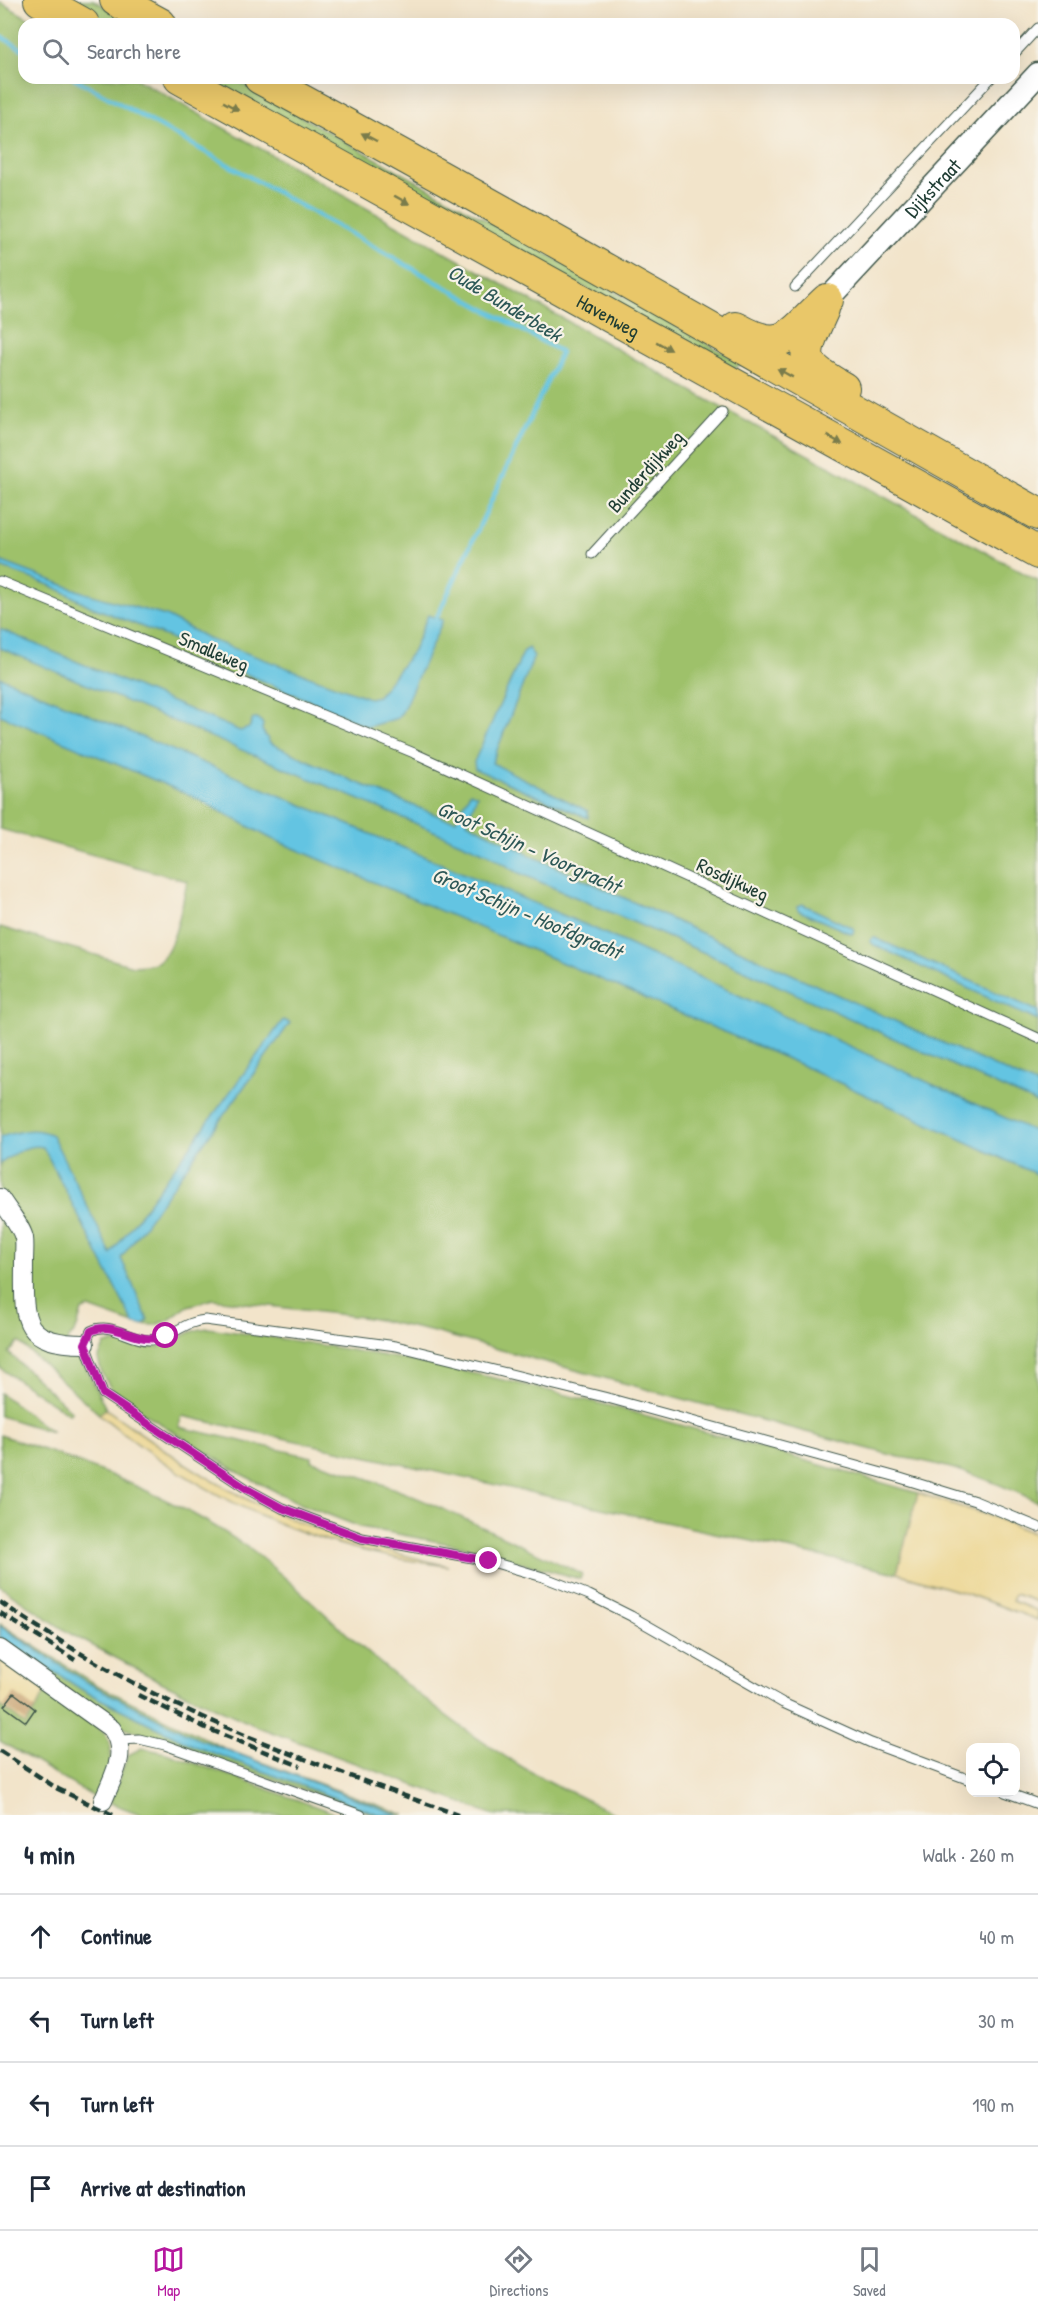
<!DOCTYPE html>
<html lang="en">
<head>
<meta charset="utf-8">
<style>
	:root { --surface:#fff; --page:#f2f2f3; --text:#1f2937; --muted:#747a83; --line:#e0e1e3; --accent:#b5179e }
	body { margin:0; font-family:"Patrick Hand",sans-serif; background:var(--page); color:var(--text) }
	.controls { position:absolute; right:18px; bottom:18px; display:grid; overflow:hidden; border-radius:12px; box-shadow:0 6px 24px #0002 }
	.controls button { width:54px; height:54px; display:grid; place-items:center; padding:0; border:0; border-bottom:2px solid var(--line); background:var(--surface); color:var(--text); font:30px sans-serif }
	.stop { position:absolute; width:18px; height:18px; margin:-14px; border:4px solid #b5179e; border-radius:50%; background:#fff }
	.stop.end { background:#b5179e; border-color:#fff; box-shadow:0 2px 6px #0008 }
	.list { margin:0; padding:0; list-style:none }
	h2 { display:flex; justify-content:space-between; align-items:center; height:78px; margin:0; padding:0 24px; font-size:26px }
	h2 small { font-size:20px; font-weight:400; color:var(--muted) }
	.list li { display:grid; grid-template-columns:39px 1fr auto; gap:18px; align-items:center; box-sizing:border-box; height:84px; padding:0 24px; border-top:2px solid var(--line) }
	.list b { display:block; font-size:22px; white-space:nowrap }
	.list em { font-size:20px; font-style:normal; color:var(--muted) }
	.icon { flex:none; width:33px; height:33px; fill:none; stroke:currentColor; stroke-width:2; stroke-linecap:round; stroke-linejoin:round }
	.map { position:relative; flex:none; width:1038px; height:1815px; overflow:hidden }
	.search { position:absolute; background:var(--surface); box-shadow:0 6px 24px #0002; left:18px; right:18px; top:18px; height:66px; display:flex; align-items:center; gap:15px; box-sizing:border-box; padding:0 21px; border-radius:18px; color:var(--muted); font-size:22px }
	.sheet { height:414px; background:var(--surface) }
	nav { display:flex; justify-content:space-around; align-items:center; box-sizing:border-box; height:84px; border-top:2px solid var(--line); background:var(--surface); font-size:16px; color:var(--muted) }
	nav a { display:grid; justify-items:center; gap:3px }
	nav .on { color:var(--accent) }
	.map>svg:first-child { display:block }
	.green { fill:#9ec16b; stroke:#5e7f50; stroke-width:1.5 }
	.sand { fill:#eeda9e; stroke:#868c69; stroke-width:1.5 }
	.water { fill:#64c4e2; stroke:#42808b; stroke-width:1.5 }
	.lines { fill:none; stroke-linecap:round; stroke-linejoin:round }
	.stream { stroke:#64c4e2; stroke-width:4.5 }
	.building { fill:#c8a26f }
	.service-casing { stroke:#3f564a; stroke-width:11 }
	.minor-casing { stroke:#3f564a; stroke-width:20 }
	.tertiary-casing { stroke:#3f564a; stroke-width:25 }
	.motorway-casing { stroke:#3f564a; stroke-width:34 }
	.service { stroke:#fff; stroke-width:9 }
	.minor { stroke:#fff; stroke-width:18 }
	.tertiary { stroke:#fff; stroke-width:22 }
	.motorway { stroke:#e9c769; stroke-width:32 }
	.rail { stroke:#1f3d34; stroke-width:4.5; stroke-dasharray:9 4.5; stroke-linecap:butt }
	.oneway { fill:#7a7b4c }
	.route { stroke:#b5179e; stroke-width:8 }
	.labels { text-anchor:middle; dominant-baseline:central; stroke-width:4.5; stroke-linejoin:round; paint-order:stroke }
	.street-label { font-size:20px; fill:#1f3d34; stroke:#f7f3e8 }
	.water-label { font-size:21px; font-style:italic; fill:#2d5857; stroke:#f7f3e8 }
</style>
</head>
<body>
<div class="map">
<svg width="1038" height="1815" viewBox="0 0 1038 1815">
	<rect width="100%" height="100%" fill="#f7f3e8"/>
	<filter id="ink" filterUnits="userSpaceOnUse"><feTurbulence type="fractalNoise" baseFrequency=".0167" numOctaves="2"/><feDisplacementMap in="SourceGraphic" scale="12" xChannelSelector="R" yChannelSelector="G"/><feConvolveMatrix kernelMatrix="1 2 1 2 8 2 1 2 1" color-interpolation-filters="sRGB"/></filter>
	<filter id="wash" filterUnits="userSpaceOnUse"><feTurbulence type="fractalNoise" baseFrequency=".008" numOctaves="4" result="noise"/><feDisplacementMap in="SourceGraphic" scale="24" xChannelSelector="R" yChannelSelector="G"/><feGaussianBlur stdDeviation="1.35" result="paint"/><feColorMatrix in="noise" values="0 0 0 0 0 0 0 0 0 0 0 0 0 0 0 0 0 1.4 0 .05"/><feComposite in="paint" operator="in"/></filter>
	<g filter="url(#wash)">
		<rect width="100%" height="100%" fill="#f2e4ca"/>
		<g class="green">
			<polygon points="64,0 93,0 136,24 108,24"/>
			<path d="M0,2L38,24H24V78H135L704,398L1038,581V1502C992,1480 949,1464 899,1457L430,1331L369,1318L213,1299L188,1306L169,1320L155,1325L134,1324L89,1308L82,1310L77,1328L62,1348L83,1362L106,1409L99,1414L19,1342L9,1353L72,1412L69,1414L0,1368V927L133,966C141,965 150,966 157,962C175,953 183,900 187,881L0,829Z"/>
			<polygon points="205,78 232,78 742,363 733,370"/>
			<path d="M208,1328C297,1341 384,1354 471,1373C622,1405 770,1451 918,1493L897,1573L182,1416L179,1427L312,1457V1461C407,1487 493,1533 582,1574L580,1579L461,1546L360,1527L301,1504L241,1474L115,1395L102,1374L98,1359L105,1344C126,1339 139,1350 156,1347C176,1344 185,1330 208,1328Z"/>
			<polygon points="0,1393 52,1432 0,1416"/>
			<path d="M0,1435C82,1462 181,1499 251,1550C295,1583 332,1622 374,1658C420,1697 471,1737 524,1768C554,1785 586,1799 617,1815H494L258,1727L163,1683L69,1633L0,1586Z"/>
			<polygon points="0,1624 93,1683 228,1750 405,1815 376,1815 125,1728 106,1718 0,1643"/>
			<path d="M46,1691L105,1733C119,1755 105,1777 97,1799L0,1741V1705L26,1724Z"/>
			<polygon points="142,1748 166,1753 340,1815 143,1815 110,1803 128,1755"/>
		</g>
		<g class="sand">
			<path d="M106,1409C148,1438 191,1470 237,1494C303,1529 375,1549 448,1566C313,1550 204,1500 99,1414Z"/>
			<polygon points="918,1493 993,1517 1038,1535 1038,1602 1015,1594 1012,1601 1038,1611 1038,1620 968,1594 897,1573"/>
			<polygon points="0,1657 46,1691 26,1725 0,1705"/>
		</g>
		<g class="water">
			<polygon points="0,561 85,593 166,616 211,640 369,698 378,696 413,651 428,615 443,620 402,712 398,718 367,727 327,708 196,653 175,640 92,607 52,586 0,567"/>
			<polygon points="0,629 240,731 249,728 253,719 258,718 263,724 262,730 270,743 353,781 444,818 456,820 470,792 477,795 467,822 532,856 1038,1086 1038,1104 728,963 517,872 488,854 0,648"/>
			<polygon points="528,648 534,656 492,763 588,811 588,818 475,769 474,762 524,651"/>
			<polygon points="0,677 593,928 1038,1133 1038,1175 799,1064 270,838 192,796 0,715"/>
			<polygon points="802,904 853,928 854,931 852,934 799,911 797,907"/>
			<polygon points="873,937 1038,1011 1038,1021 874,945 870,941"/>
			<path d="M283,1020L290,1023L121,1258L148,1320L143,1325L134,1324L43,1147C26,1143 13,1155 0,1164V1137C18,1132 34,1126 52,1135L111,1254Z"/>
			<polygon points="0,1626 86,1682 198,1739 399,1815 381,1815 194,1746 84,1691 0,1637"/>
		</g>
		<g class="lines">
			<g class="stream">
				<polyline points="0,36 24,50"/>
				<polyline points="74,78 561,352 435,621"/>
			</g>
		</g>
		<g id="blocks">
			<polygon class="building" points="14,1693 35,1709 26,1722 4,1706"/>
		</g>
	</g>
	<g filter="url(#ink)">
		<use href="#blocks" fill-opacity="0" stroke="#3f564a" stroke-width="1.5"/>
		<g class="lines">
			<defs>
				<g id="service">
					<polyline points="1014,54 1038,28"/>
					<polyline points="795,287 991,78"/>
					<polyline points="592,554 723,411"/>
					<polyline points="0,581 414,753 1038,1038"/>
					<polyline points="120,1740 139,1739 165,1745 361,1815"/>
					<path d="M970,1780L871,1743L783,1703L631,1616L589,1595L543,1577L489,1561L362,1538L282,1508L247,1489L103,1394L85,1344L91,1331C111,1321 128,1340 149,1340C169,1340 184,1321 205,1320L396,1346L604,1397L897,1477L975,1501L1038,1527"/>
					<polyline points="1005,1792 1038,1804"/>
				</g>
				<g id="minor">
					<path d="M0,1198C7,1210 21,1225 24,1238C25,1245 24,1255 24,1262C24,1317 18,1344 85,1344"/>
					<path d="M0,1649L112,1729C129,1754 113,1775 103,1801"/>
				</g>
				<g id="tertiary">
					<path id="s1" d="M827,300L1038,74"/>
				</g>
				<g id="motorway">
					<polyline points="40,0 83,24"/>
					<polyline points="116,0 160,24"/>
					<path id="s2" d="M180,78L1038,553"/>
					<path d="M260,78C522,219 778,369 1038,514"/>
					<path d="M823,309C802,356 796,361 843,388"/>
					<path d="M736,328C785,356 791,333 827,300"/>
				</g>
			</defs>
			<use href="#service" class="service-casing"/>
			<use href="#minor" class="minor-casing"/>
			<use href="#tertiary" class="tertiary-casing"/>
			<use href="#motorway" class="motorway-casing"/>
			<use href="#service" class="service"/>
			<use href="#minor" class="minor"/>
			<use href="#tertiary" class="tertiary"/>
			<use href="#motorway" class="motorway"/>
			<g class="rail">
				<path d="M0,1602C62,1644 126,1682 194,1713C280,1752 369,1783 458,1815"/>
				<polyline points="0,1613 75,1660"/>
				<polyline points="138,1695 206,1728 300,1766"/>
				<polyline points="0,1751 58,1789 113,1815"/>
			</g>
		</g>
		<defs><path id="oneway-solid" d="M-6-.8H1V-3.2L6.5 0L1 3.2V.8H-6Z" transform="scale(1.5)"/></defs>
		<g class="oneway">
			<use href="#oneway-solid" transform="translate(231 106) rotate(29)"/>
			<use href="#oneway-solid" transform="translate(369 137) rotate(-152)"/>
			<use href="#oneway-solid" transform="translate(402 200) rotate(29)"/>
			<use href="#oneway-solid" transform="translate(664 346) rotate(29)"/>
			<use href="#oneway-solid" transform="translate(785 373) rotate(-151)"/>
			<use href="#oneway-solid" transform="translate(835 440) rotate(29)"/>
		</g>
	</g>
	<g class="lines" filter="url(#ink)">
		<path class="route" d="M166,1336C137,1347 115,1319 91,1331L85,1344L103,1394L247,1489L282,1508L362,1538L489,1561"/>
	</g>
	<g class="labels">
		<g class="street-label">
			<text stroke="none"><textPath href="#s1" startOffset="154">Dijkstraat</textPath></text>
			<text stroke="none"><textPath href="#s2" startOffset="490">Havenweg</textPath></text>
			<text transform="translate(645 471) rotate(-48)">Bunderdijkweg</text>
			<text transform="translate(214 651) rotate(23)">Smalleweg</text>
			<text transform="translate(733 879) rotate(25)">Rosdijkweg</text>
		</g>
		<g class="water-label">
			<text transform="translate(505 303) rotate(31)">Oude Bunderbeek</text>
			<text transform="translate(529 847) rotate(24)">Groot Schijn - Voorgracht</text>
			<text transform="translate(527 913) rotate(23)">Groot Schijn - Hoofdgracht</text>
		</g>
	</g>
</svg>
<div class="controls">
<button><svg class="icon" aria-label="locate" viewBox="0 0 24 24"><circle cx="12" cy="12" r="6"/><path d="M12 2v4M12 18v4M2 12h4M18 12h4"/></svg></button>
</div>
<div class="stop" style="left:166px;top:1336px"></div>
<div class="stop end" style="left:489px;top:1561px"></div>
<div class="search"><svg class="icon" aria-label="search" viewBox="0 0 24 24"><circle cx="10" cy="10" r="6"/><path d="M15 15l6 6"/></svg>Search here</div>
</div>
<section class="sheet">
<h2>4 min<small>Walk · 260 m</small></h2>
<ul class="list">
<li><svg class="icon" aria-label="ahead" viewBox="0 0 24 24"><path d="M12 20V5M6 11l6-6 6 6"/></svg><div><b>Continue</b></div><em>40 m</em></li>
<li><svg class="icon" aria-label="left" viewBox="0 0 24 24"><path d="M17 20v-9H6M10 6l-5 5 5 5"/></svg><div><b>Turn left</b></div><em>30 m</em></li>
<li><svg class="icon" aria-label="left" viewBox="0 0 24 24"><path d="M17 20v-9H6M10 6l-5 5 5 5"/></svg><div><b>Turn left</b></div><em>190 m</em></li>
<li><svg class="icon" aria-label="arrive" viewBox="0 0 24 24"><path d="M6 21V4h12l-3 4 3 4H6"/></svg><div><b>Arrive at destination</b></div></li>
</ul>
</section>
<nav>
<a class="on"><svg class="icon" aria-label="map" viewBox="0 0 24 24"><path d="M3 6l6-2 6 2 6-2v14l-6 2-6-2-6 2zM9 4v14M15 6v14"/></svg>Map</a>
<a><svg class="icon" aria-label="directions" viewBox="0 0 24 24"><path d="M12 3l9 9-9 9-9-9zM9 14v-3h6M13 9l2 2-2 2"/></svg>Directions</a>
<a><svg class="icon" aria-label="saved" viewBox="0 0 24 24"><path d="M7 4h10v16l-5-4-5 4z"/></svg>Saved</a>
</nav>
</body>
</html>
